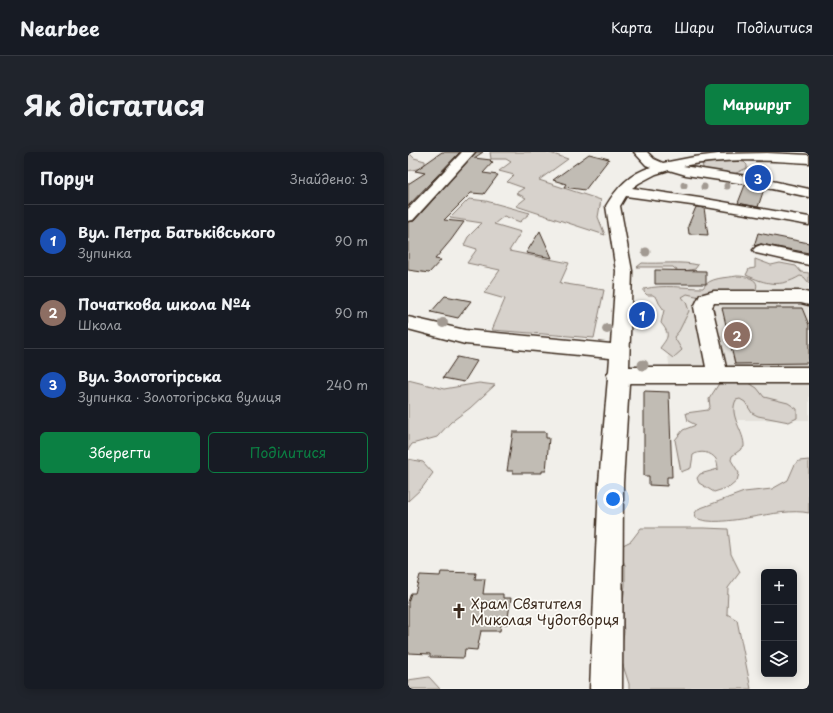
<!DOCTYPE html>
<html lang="uk">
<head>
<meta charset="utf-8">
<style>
	:root { --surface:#171b24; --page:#20242c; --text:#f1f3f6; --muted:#9ea1a6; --line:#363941; --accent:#0b8043 }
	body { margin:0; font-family:"Playpen Sans",sans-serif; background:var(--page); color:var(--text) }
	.controls { position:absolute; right:12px; bottom:12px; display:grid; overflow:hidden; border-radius:6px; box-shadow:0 2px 10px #0003 }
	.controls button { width:36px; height:36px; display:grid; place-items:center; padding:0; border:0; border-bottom:1px solid var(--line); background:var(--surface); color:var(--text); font:20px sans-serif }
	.you { position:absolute; left:205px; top:347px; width:14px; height:14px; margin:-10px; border:3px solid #fff; border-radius:50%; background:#1a73e8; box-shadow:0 0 0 6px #1a73e833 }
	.badge { display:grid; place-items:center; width:26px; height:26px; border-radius:50%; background:var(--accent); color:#fff; font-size:13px; font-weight:700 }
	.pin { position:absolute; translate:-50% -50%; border:2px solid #fff; box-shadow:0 1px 4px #0006 }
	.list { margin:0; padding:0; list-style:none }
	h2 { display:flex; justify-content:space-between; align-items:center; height:52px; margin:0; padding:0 16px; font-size:17px }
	h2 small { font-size:13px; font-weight:400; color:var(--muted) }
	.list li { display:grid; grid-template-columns:26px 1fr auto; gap:12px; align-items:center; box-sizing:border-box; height:72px; padding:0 16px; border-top:1px solid var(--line) }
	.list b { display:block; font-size:15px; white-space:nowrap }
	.list p { margin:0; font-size:13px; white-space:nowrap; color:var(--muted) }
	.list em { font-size:13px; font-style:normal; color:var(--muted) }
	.actions { display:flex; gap:8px; padding:12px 16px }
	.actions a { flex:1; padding:9px 0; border:1px solid var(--accent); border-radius:6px; text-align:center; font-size:14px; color:var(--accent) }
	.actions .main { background:var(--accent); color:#fff }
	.icon { flex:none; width:22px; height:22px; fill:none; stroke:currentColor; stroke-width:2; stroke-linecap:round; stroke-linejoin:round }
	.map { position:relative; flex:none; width:401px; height:537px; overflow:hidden; border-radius:6px }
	header { display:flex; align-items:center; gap:24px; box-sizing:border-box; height:56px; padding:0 20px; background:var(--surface); border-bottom:1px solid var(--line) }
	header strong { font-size:19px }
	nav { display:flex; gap:22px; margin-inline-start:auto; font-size:14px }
	.intro { display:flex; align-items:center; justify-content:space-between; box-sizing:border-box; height:96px; padding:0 24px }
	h1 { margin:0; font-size:28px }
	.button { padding:10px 18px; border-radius:6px; background:var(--accent); color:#fff; font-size:14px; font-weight:700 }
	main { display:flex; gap:24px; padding:0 24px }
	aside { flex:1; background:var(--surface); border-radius:6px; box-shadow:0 2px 10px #0003 }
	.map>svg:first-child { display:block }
	.built { fill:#e3e0da }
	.green { fill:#d7d2cc; stroke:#897e75 }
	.building { fill:#c1bcb4; stroke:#3b2a1e }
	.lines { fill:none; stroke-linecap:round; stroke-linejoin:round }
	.minor-casing { stroke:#3b2a1e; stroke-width:3 }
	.minor { fill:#fdfcf7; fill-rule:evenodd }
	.tree { fill:#a29a92 }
	.labels { text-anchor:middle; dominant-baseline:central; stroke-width:3.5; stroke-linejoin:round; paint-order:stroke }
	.near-poi-label { font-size:14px; fill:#3b2a1e; stroke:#fdfcf7; text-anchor:start }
</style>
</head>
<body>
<header>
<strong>Nearbee</strong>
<nav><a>Карта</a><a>Шари</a><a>Поділитися</a></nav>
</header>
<div class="intro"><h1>Як дістатися</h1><a class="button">Маршрут</a></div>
<main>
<aside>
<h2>Поруч<small>Знайдено: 3</small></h2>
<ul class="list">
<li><span class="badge" style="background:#1a4fb4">1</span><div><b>Вул. Петра Батьківського</b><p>Зупинка</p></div><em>90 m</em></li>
<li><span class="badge" style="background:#8d6e63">2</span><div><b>Початкова школа №4</b><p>Школа</p></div><em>90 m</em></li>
<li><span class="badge" style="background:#1a4fb4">3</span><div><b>Вул. Золотогірська</b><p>Зупинка · Золотогірська вулиця</p></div><em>240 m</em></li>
</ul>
<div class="actions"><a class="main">Зберегти</a><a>Поділитися</a></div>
</aside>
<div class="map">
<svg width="401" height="537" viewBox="0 0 401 537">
	<rect width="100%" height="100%" fill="#f1efea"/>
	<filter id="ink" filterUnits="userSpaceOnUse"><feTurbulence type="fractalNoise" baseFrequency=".025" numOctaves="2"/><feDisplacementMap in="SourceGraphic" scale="8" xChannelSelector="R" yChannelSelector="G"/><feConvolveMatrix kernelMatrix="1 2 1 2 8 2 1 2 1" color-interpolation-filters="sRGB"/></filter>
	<g filter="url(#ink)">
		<polygon class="built" points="340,125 401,125 401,268 318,268 310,230 263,229 252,137 344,137"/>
		<g class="green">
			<polygon points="0,0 6,6 17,9 17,15 0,19"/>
			<polygon points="82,0 139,0 160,7 131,28 193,48 190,65 197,83 108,54 118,46 108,41 116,36 99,30 106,23 91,19 103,10 98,7 83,7"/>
			<polygon points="329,9 336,10 339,13 339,16 326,22 298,17 295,16 294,10"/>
			<polygon points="61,47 78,49 122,61 112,70 96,64 86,72 113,80 101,99 161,111 152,131 196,138 186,186 84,178 97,147 76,141 92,118 59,111 69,97 56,93 60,85 74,71 42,66"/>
			<path d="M347,107L363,113L372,111L388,114L393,120L401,121V131L396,125L392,124C372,136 358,132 338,123L341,117L347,116Z"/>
			<path d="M234,111C251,112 274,109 290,113L287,117C279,118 271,122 265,115H229Z"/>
			<path d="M329,124C338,124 354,127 347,139L306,148L279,142L274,145L278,150L281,159L271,179L266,185L274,198L265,206L252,196C260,185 263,183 253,171L256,158L251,151L249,146L245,143H239L236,140V137C256,132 275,136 295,136C301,125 318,126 329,124Z"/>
			<polygon points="0,228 36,237 71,231 87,233 62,256 43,270 29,285 4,292 0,298"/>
			<path d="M312,230L341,231L349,236L356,245L380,251L389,257V266L381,270L350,264L344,261L337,250L332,247L328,248C320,264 337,280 336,295L324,304L323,308L331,321L329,329L322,335L306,340L291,331L289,326L292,322L310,317C310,314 309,310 308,307C303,300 292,298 285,303L283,316L273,320L267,288L275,278L288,273L280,269L278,261L300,258L302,255L301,247Z"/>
			<polygon points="0,307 15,310 25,321 14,336 0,349"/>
			<path d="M401,308V361C370,354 314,378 288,366L287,361L290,357L336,340L364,337L380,328L387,312L391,309Z"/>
			<polygon points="233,376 296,376 320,377 323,402 332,420 320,436 319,462 329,468 343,537 221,537 221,532 212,504 216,480 214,457 217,433 217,414 211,395 223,389"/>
			<polygon points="21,525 32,537 0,537 0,528"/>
		</g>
		<g class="building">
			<polygon points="34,0 52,0 0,54 0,32 17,21 7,19"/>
			<polygon points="68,0 75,0 66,6 83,8 82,9 85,10 75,21 90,23 76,42 63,41 36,68 56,70 43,88 27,107 33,108 21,121 0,118 0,70 6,69"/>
			<polygon points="181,2 201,7 177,38 156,35 158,32 145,28"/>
			<polygon points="337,33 356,37 350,55 330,51"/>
			<polygon points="288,55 296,56 300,83 281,82 280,74"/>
			<polygon points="132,79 144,106 118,101"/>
			<polygon points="350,81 401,91 401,101 353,92 346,94"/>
			<polygon points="247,118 298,119 298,132 247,132"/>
			<polygon points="37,144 63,149 50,166 23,160"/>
			<polygon points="314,156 394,156 401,173 401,211 327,212"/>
			<polygon points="49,205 69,209 56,230 35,226"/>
			<polygon points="236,239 261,240 264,325 259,325 259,334 241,333 241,324 236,324"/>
			<polygon points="105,280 138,280 138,286 141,286 138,319 134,319 134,321 105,321 105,319 99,319"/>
			<polygon points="33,420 68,421 67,427 77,427 75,442 95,442 95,446 103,446 99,472 93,472 92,479 73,479 69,498 57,497 56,506 22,505 22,502 0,501 0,450 3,441 7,441 12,423 32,424"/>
		</g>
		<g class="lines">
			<defs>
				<g id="minor">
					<polygon points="54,0 67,0 5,68 0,69 0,57"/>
					<path d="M226,0H239L246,7L255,11L286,5L310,2L359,1L401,3V11C359,8 316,6 275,14L345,25L401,37V45L345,33L278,23L261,18L248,22L231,31L224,36L298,47L401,65V73L298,55L218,44L212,54L224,119L221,215H298L286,155L292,143L306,139H393L401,141V153L393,151H306L304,155L318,215H401V231H221L215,331L214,537H182L191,331L200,226L199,223L201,219L202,206L57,192L0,177V165L57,178L203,192L208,119L198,54C209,36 221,22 243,15L238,13Z"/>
					<polygon points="353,93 401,103 401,113 348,101 345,98 348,95"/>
				</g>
			</defs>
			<use href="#minor" class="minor-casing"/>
			<use href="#minor" class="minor"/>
		</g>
		<g class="tree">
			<circle cx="276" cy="33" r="3.5"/>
			<circle cx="319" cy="34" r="3.5"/>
			<circle cx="296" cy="35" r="3.5"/>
			<circle cx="355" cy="36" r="3.5"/>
			<circle cx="238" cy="100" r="4.5"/>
			<circle cx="35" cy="171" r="5"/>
			<circle cx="199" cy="177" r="5"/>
			<circle cx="235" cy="213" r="5.5"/>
		</g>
	</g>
	<defs>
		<symbol id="church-bare" viewBox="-9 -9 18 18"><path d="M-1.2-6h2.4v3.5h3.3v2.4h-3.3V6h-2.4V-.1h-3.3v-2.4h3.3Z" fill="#3b2a1e" stroke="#fdfcf7" stroke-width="2.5" paint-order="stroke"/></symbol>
	</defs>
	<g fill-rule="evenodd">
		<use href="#church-bare" x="40" y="448" width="22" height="22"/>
	</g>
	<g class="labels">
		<g class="near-poi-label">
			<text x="63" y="451">Храм Святителя<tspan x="63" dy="16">Миколая Чудотворця</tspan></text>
		</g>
	</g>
</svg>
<div class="controls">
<button>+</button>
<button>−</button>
<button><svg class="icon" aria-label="layers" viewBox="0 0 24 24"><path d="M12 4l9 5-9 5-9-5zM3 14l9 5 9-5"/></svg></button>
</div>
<div class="you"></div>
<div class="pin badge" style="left:234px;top:163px;background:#1a4fb4">1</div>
<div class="pin badge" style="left:329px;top:183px;background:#8d6e63">2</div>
<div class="pin badge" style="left:350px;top:26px;background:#1a4fb4">3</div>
</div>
</main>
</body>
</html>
